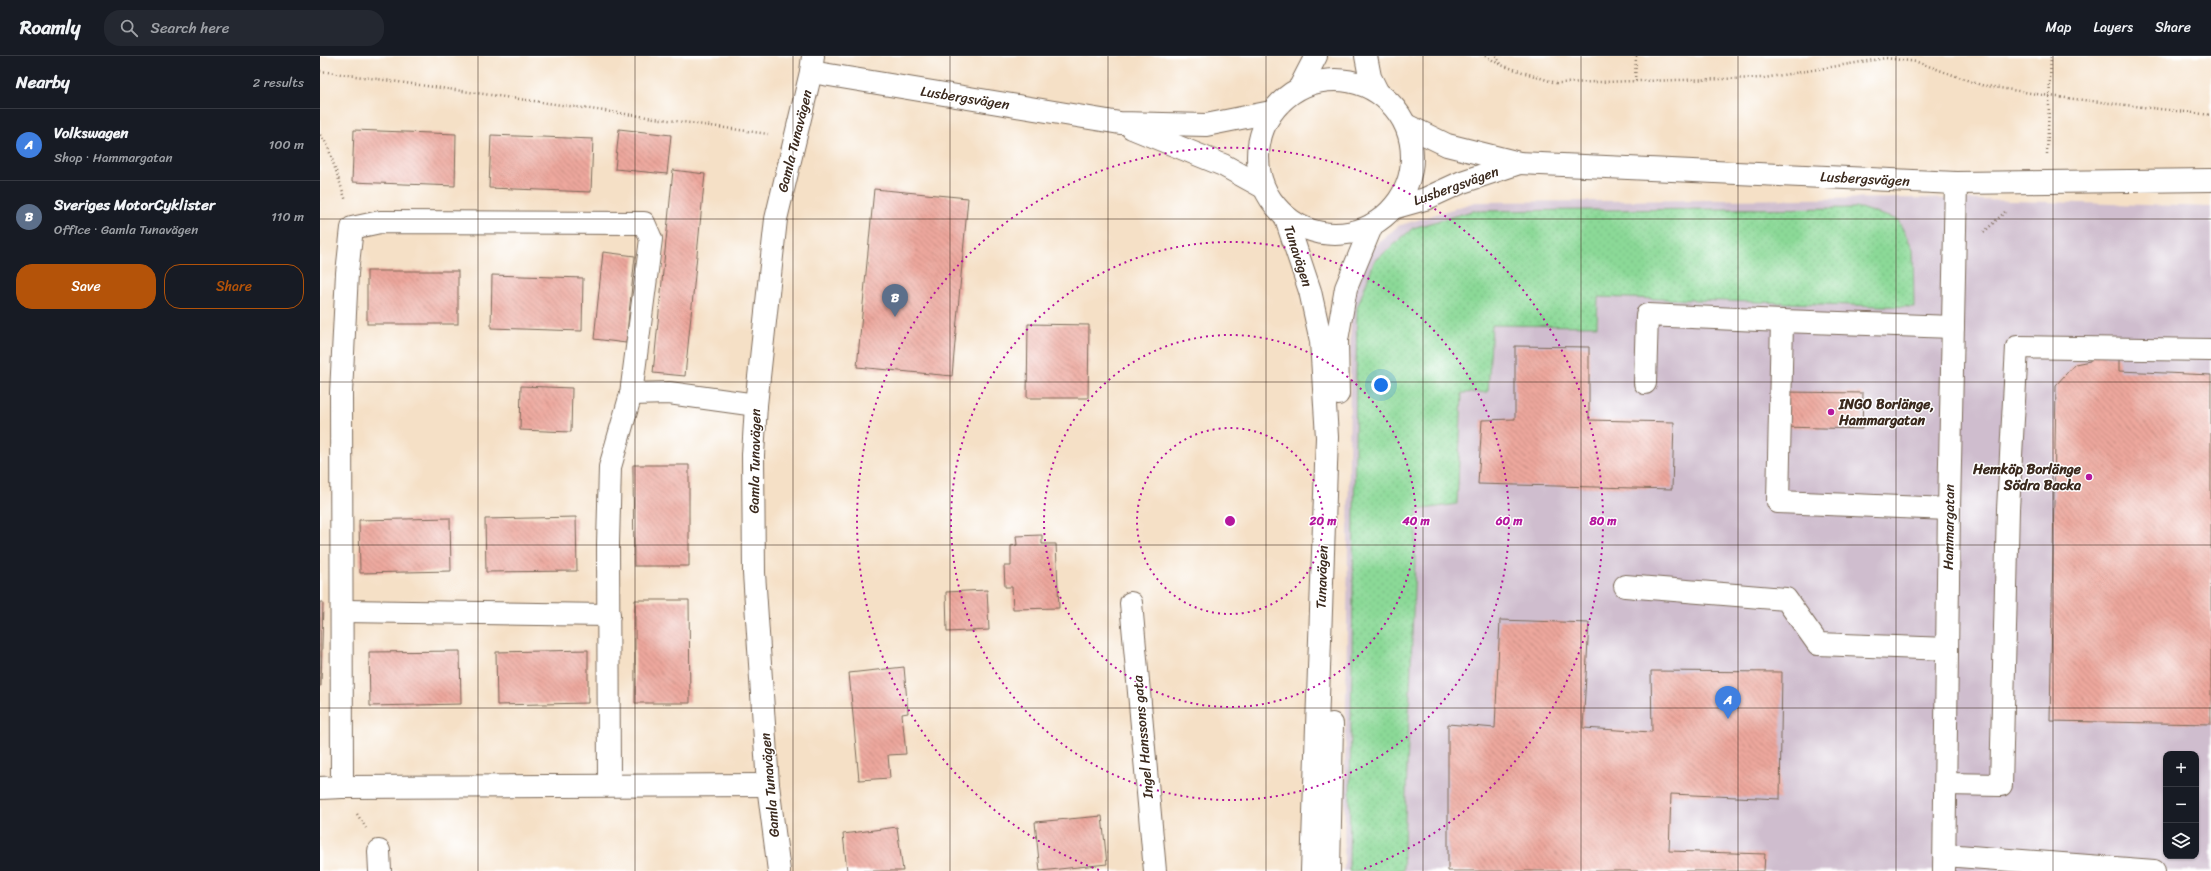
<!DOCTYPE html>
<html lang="en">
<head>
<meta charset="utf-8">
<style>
	:root { --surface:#171b24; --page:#242831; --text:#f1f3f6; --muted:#9ea1a6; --line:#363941; --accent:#b45309 }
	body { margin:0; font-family:Sriracha,sans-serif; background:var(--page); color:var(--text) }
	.controls { position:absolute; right:12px; bottom:12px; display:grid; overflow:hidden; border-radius:8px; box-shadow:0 1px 3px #0004 }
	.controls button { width:36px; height:36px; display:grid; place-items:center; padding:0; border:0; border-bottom:1px solid var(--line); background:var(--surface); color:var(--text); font:20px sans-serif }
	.you { position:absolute; left:1061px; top:329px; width:14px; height:14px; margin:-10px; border:3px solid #fff; border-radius:50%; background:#1a73e8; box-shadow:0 0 0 6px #1a73e833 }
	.badge { display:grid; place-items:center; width:26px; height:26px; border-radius:50%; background:var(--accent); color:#fff; font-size:13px; font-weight:700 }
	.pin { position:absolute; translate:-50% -33px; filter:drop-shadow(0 1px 2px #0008) }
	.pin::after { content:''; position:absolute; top:21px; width:14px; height:12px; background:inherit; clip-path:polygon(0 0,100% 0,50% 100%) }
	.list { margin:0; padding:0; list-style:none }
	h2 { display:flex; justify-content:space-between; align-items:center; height:52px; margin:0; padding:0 16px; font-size:17px }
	h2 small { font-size:13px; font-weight:400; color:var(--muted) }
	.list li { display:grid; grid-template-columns:26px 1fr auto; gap:12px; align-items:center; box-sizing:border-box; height:72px; padding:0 16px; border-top:1px solid var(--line) }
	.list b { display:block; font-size:15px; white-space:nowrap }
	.list p { margin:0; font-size:13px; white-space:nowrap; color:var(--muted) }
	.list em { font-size:13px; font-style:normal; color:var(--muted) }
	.actions { display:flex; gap:8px; padding:12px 16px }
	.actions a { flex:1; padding:9px 0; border:1px solid var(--accent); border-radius:16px; text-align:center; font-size:14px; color:var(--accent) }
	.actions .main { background:var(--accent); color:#fff }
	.icon { flex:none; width:22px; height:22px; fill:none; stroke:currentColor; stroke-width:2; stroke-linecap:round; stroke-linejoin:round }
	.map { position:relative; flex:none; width:1891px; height:815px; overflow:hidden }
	header { display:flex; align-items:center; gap:24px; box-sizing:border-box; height:56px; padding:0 20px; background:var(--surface); border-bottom:1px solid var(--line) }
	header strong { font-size:19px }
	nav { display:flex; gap:22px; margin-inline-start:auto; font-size:14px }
	.search { width:280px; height:36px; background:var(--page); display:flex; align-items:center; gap:10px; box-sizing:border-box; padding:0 14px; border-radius:16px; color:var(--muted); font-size:15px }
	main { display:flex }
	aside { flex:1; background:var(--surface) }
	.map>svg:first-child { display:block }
	.industrial { fill:#cfbdce; fill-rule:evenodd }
	.grass { fill:url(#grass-dots); stroke:#63825a }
	.building { fill:url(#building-back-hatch) }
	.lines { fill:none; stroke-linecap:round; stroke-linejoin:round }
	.minor-casing { stroke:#7c6a59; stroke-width:24 }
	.path { stroke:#7c6a59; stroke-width:2.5; stroke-dasharray:1 3; stroke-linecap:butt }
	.minor { stroke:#fff; stroke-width:22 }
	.grid { fill:none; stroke:#3b2a1e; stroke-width:1; stroke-opacity:0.55 }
	.ring { fill:none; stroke:#b5179e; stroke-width:2; stroke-dasharray:2 4 }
	.poi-dot { fill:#b5179e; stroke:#fff; stroke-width:1.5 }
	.labels { text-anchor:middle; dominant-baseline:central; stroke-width:3; stroke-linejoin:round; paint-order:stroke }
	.street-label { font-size:14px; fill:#3b2a1e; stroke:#fff }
	.poi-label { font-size:14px; font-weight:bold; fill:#3b2a1e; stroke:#fff; text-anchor:start }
	.centre { fill:#b5179e; stroke:#fff; stroke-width:2 }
	.ring-label { font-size:12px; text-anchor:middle; font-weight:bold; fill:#b5179e; stroke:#fff; stroke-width:3; stroke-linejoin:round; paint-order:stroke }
</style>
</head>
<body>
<header>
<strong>Roamly</strong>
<div class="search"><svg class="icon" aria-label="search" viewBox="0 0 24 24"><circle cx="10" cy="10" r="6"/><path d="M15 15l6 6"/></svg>Search here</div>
<nav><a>Map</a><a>Layers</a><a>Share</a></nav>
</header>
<main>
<aside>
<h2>Nearby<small>2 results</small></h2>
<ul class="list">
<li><span class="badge" style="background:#3f7fe0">A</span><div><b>Volkswagen</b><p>Shop · Hammargatan</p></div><em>100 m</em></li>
<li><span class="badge" style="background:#5c6f8a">B</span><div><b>Sveriges MotorCyklister</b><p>Office · Gamla Tunavägen</p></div><em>110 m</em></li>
</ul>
<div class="actions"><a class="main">Save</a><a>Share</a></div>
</aside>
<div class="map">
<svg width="1891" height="815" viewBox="0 0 1891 815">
	<defs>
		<pattern id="grass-dots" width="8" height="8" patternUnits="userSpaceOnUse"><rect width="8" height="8" fill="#8bd997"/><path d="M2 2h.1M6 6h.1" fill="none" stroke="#79ba82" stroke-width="1.8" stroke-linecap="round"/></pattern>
		<pattern id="building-back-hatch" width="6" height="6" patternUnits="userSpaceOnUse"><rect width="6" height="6" fill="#eda79d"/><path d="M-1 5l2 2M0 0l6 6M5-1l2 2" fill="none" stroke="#c1887f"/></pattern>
	</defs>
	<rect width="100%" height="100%" fill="#fff"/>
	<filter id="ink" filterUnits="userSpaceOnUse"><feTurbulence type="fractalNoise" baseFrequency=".025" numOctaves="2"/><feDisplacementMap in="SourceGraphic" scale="8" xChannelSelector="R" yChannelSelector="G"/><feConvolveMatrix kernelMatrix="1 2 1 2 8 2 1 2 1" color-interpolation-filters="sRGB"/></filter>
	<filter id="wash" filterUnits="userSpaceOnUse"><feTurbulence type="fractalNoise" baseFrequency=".012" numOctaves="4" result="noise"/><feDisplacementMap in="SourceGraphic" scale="16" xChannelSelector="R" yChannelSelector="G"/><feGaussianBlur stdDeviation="0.9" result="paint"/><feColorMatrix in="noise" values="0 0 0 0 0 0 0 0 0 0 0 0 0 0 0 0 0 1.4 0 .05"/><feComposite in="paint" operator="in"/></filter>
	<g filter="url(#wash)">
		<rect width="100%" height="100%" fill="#f5e0c6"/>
		<path class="industrial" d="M1598,142L1891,151V815H1024L1031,242L1048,196L1078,170L1155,146ZM1846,698H1876V800H1846Z"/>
		<polygon class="grass" points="1540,152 1578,164 1593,193 1594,251 1278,241 1277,270 1172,269 1168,336 1142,337 1137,448 1097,454 1083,815 1029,815 1037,252 1054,206 1093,172 1152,155"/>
		<g id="blocks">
			<g class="building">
				<polygon points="299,73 351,79 347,118 295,113"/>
				<polygon points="34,74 136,78 135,130 32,126"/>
				<polygon points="171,79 273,83 271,136 169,132"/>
				<polygon points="353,114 385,118 365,320 333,317"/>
				<polygon points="554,133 648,142 632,320 537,311"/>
				<polygon points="283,196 315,200 306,287 274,283"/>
				<rect x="47" y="215" width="91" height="53"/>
				<polygon points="172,219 263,222 262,275 171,272"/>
				<polygon points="708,268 769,269 768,342 707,342"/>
				<polygon points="1195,290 1269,291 1269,364 1354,366 1352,433 1158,428 1162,364 1195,363"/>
				<polygon points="1771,298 1799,301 1799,315 1891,319 1891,668 1730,665 1736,329 1755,308 1770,305"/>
				<polygon points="201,330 252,332 251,376 200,374"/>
				<polygon points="1464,336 1543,337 1542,373 1463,371"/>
				<polygon points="313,409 369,409 369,510 314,510"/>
				<polygon points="256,461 257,515 166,516 165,463"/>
				<polygon points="130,462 131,515 40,517 39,464"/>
				<polygon points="722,479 722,488 736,488 739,552 693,553 692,531 685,531 684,510 691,510 691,490 697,489 696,480"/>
				<polygon points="667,534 669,574 627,576 626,536"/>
				<polygon points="315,544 369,544 370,647 315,647"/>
				<polygon points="0,546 3,546 1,630 0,630"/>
				<polygon points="1180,564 1269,567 1263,672 1332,676 1331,615 1462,616 1460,743 1351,738 1349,795 1445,798 1444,815 1128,815 1128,668 1175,672"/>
				<polygon points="268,594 268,647 177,649 176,596"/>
				<polygon points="140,595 141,648 50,650 49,596"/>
				<polygon points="584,611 588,657 582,658 586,698 568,699 570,722 539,724 529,617"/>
				<polygon points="782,760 787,808 720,815 715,766"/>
				<polygon points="577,771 583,815 527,815 523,778"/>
			</g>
		</g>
	</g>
	<g filter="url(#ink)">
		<use href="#blocks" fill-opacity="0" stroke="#7c6a59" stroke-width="1"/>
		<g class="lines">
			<defs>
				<g id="minor">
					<polyline points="1046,0 1050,21 1057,35"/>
					<polyline points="491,16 800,67 886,69 951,56"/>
					<circle cx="1015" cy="101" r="77"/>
					<polyline points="980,31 996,0"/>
					<polyline points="1086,69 1127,89 1199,107 1636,127 1891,124"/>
					<polyline points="812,72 903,109 943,131"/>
					<polyline points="1073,152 1105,143 1142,126 1199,107"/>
					<polyline points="965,160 990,235 1001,285 1007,381 992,815"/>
					<polyline points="1325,327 1327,259 1462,265"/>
					<polyline points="311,338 349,337 436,349"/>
					<polyline points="1018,338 1017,284 1026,232 1052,169"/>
					<polyline points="1629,453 1458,446 1462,265 1633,271"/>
					<polyline points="1305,530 1466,543 1498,588 1627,593"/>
					<polyline points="811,547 835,815"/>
					<polyline points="23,555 289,559"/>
					<polyline points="1626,728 1681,729 1688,453 1697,291 1891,294"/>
					<polyline points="22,731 448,729"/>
					<polyline points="0,732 22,731 21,337 27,217 32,172 60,166 324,167 331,183 311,338 290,411 288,488 289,728"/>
					<polyline points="59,795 60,815"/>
					<polyline points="1625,799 1834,815"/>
					<polyline points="459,815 448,729 434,517 433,399 436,349 456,163 491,16 493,0"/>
					<polyline points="1009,815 1012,668"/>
					<polyline points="1624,815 1629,453 1636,127"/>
				</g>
			</defs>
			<use href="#minor" class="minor-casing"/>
			<g class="path">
				<polyline points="1165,0 1181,9 1236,27 1444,22 1566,2 1597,6 1661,29 1729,40 1891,59"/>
				<polyline points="1176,0 1181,8"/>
				<polyline points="0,15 448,78"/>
				<polyline points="1315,25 1316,0"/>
				<polyline points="0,79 7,88 26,145"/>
				<polyline points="1727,98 1731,0"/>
				<polyline points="1664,176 1686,155"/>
				<polyline points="37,758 46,772"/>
			</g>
			<use href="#minor" class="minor"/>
		</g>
	</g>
	<path class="grid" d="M158,0V815M315,0V815M473,0V815M630,0V815M788,0V815M946,0V815M1103,0V815M1261,0V815M1418,0V815M1576,0V815M1733,0V815M0,163H1891M0,326H1891M0,489H1891M0,652H1891"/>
	<g class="ring">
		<circle cx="910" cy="465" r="93"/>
		<circle cx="910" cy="465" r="186"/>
		<circle cx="910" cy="465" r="279"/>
		<path d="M779 814A373 373 0 1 1 1041 814"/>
	</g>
	<g class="poi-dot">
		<circle cx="1511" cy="356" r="4"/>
		<circle cx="1769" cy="421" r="4"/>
	</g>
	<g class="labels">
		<g class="street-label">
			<text transform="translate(645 42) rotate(9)">Lusbergsvägen</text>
			<text transform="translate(475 85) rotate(-76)">Gamla Tunavägen</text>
			<text transform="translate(1545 123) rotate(3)">Lusbergsvägen</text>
			<text transform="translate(1136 130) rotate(-20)">Lusbergsvägen</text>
			<text transform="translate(978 200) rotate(72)">Tunavägen</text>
			<text transform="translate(435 405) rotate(-89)">Gamla Tunavägen</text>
			<text transform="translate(1629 471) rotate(-89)">Hammargatan</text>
			<text transform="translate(1002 521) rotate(-88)">Tunavägen</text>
			<text transform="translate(823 681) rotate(-95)">Ingel Hanssons gata</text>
			<text transform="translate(450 729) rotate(-95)">Gamla Tunavägen</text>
		</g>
		<g class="poi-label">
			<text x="1519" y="348">INGO Borlänge,<tspan x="1519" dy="16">Hammargatan</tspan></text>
			<text x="1761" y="413" text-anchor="end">Hemköp Borlänge<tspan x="1761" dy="16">Södra Backa</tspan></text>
		</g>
	</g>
	<circle cx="910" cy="465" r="6" class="centre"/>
	<g class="ring-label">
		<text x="1003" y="469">20 m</text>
		<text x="1096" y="469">40 m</text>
		<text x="1189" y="469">60 m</text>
		<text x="1283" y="469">80 m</text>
	</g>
</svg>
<div class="controls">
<button>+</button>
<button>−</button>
<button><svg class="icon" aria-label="layers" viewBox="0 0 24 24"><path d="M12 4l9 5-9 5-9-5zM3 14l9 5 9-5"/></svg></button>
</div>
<div class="you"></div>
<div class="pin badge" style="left:1408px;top:663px;background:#3f7fe0">A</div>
<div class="pin badge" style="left:575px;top:261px;background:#5c6f8a">B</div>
</div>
</main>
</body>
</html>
